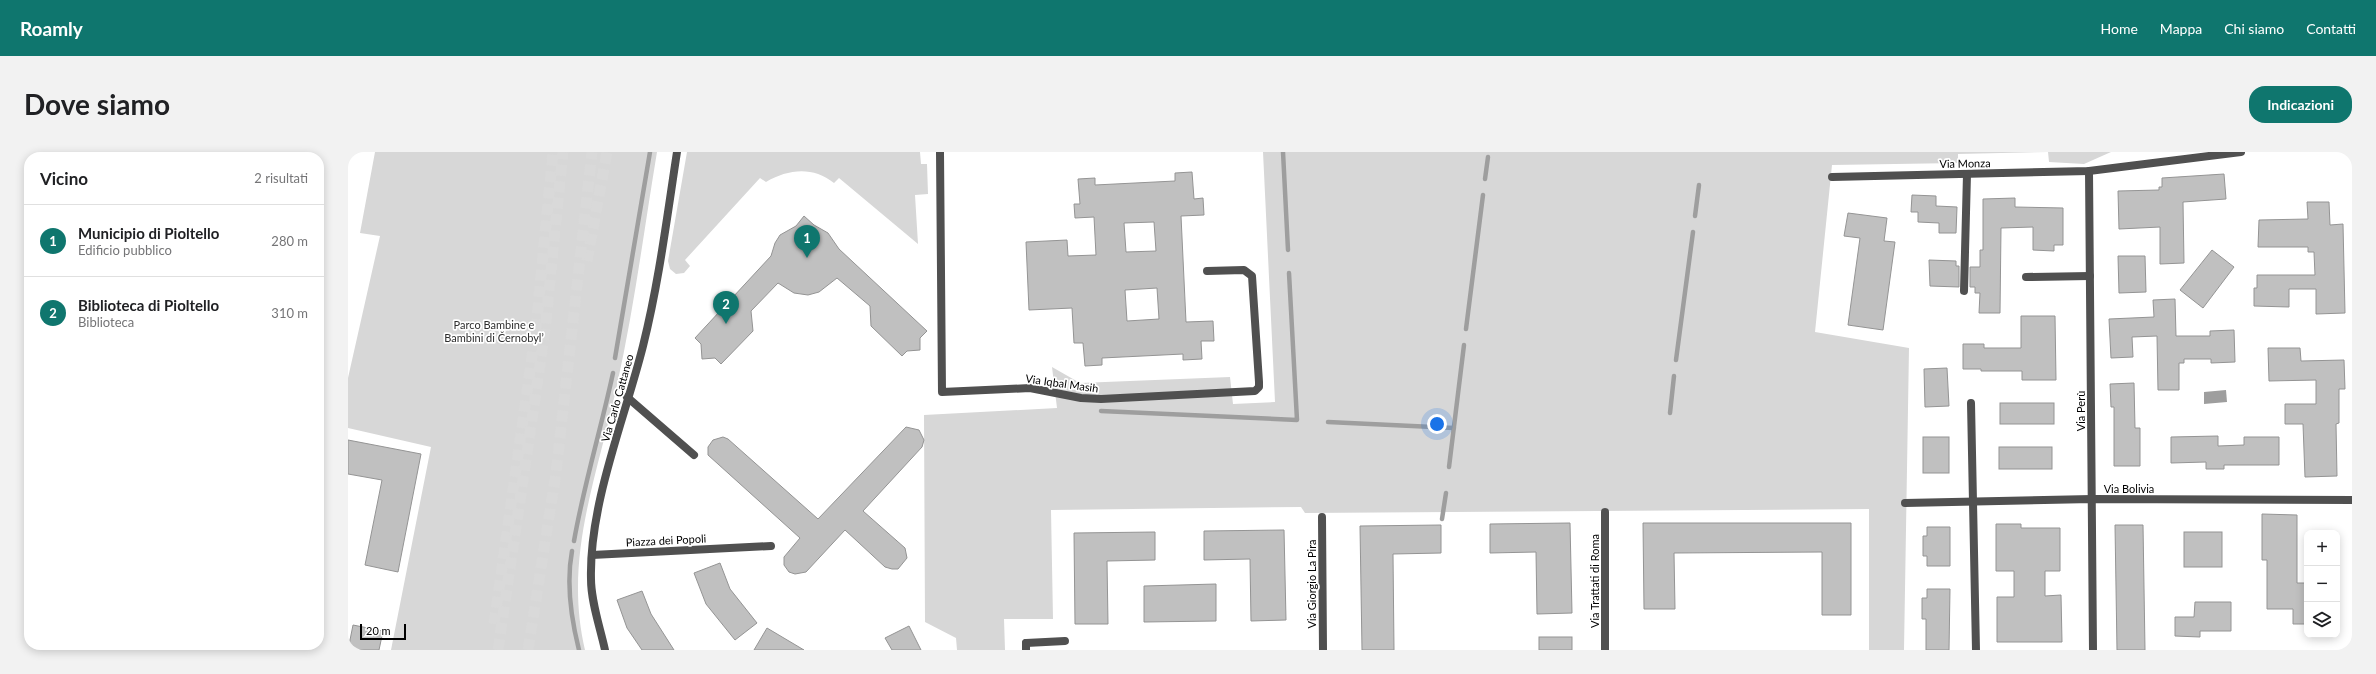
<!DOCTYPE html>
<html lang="it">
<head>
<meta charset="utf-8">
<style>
	:root { --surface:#fff; --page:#f2f2f2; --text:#202124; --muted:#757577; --line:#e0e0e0; --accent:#0f766e }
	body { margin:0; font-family:Lato,sans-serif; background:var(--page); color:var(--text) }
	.controls { position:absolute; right:12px; bottom:12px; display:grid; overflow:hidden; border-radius:8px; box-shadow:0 2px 10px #0003 }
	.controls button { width:36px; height:36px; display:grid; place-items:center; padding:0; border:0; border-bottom:1px solid var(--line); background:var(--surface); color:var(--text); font:20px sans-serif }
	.scale { position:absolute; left:12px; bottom:10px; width:46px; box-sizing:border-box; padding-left:4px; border:2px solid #000; border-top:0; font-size:11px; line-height:14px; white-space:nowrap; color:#000; -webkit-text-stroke:3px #fff; paint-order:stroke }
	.you { position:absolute; left:1089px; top:272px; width:14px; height:14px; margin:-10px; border:3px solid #fff; border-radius:50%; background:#1a73e8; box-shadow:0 0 0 6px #1a73e833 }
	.badge { display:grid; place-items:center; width:26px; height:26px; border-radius:50%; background:var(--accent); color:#fff; font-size:13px; font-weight:700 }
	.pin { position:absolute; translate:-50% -33px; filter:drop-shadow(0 1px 2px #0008) }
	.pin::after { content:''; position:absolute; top:21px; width:14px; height:12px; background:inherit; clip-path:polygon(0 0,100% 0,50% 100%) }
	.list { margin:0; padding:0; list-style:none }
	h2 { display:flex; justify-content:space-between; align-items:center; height:52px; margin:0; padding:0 16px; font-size:17px }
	h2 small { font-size:13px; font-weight:400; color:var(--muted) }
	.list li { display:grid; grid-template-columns:26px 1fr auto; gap:12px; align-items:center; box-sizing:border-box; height:72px; padding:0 16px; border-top:1px solid var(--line) }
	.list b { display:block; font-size:15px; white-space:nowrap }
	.list p { margin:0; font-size:13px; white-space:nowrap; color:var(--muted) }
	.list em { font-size:13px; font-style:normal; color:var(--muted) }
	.icon { flex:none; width:22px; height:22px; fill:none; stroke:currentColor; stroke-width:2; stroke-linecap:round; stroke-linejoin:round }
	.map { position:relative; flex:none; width:2004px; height:498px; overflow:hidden; border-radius:16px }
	header { display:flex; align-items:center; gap:24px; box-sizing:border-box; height:56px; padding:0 20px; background:var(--accent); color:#fff }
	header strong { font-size:19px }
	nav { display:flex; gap:22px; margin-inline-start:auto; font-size:14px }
	.intro { display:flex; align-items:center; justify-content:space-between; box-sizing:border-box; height:96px; padding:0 24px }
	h1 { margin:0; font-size:28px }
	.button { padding:10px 18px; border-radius:16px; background:var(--accent); color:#fff; font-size:14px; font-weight:700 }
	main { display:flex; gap:24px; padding:0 24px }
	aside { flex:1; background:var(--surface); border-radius:16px; box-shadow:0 2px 10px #0003 }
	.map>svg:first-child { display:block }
	.green { fill:#d7d7d7 }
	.water { fill:#9e9e9e }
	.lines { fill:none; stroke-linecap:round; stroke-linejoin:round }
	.stream { stroke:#9e9e9e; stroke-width:4.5 }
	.building { fill:#c0c0c0; stroke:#949494; fill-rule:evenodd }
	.trunk-tunnel { stroke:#d9d9d9; stroke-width:11; stroke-dasharray:11 5.5; stroke-linecap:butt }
	.service { stroke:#505050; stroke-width:8 }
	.minor { stroke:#505050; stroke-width:8 }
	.tertiary { stroke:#505050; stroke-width:8 }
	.labels { text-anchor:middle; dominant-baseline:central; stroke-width:3.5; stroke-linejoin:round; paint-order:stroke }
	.street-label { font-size:11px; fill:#000; stroke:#fff }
	.park-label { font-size:11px; fill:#2e2e2e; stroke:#fff }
</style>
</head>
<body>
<header>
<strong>Roamly</strong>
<nav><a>Home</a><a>Mappa</a><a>Chi siamo</a><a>Contatti</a></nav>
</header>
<div class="intro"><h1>Dove siamo</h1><a class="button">Indicazioni</a></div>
<main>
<aside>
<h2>Vicino<small>2 risultati</small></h2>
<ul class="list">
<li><span class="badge">1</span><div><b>Municipio di Pioltello</b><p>Edificio pubblico</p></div><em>280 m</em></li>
<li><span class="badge">2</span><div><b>Biblioteca di Pioltello</b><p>Biblioteca</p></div><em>310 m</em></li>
</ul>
</aside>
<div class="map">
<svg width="2004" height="498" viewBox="0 0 2004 498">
	<rect width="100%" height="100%" fill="#fff"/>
	<g class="green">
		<path d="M27,0H309C296,78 286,157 269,233C250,324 215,404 237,498H43L83,295L0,276V226L32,84L12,81Z"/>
		<path d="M339,0H572L573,12H579L580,42L567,43L570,92L491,26L486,31C465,14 440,17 418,30L412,26L337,108L342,114L336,121L328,122L322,117L320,109Z"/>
		<polygon points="915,0 1763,0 1736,12 1701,10 1700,0 1610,2 1610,11 1484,13 1467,180 1561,196 1556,498 1521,498 1521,357 957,361 953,355 703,358 705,467 656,467 657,498 609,498 608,486 577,470 576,263 709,256 704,215 732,231 882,225 885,252 927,250"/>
	</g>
	<polygon class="water" points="1878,238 1879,250 1856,252 1856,240"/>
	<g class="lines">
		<g class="stream">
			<polyline points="935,0 940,98"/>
			<polyline points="1137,27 1140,5"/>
			<polyline points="1347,64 1351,33"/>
			<polyline points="1118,177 1135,43"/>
			<polyline points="267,206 302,0"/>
			<polyline points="1328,208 1345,80"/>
			<polyline points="753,259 949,268 941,121"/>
			<polyline points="1322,261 1326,224"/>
			<polyline points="980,270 1106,276"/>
			<polyline points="1101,315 1116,193"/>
			<polyline points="1094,367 1098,341"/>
			<path d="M226,389C236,332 253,277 265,221"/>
			<path d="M224,399C218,431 223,466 231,498"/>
		</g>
	</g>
	<g class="building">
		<path d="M844,20L846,47L855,46L856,63L833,64L838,170L865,169L866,189H853L854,207L835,208V202L754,206V213L737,214L735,191H726L724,156L681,158L678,90L719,88L720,104L748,103L746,65L727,66L726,52H732L730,27L747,26V33L827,29V21ZM806,70L808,99L778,100L776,71ZM809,136L811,167L779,169L777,138Z"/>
		<polygon points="1876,22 1878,47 1835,50 1836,111 1812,112 1812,75 1771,77 1770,39 1811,38 1811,35 1814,35 1814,26"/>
		<polygon points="1564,43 1588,44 1588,54 1609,55 1608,81 1591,81 1591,71 1570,70 1570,60 1563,60"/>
		<polygon points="1667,46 1667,55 1715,56 1715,93 1706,93 1706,99 1685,98 1685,75 1653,76 1652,161 1631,161 1632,141 1627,141 1627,135 1622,135 1622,115 1632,115 1632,98 1635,98 1635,47"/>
		<polygon points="1959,50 1981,50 1982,73 1995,72 1997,161 1968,162 1968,137 1941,137 1941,155 1906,154 1906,136 1909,136 1909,123 1967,123 1966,100 1960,100 1960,95 1910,95 1911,68 1960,67"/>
		<polygon points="1500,61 1539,66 1536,89 1547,90 1535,178 1500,173 1512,86 1496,84"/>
		<polygon points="456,64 466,73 480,81 491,97 579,179 572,186 572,198 559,199 554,204 523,174 522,154 489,126 471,140 460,143 446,141 430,131 403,159 405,179 373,212 367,206 354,207 353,192 347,186 423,104 427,91 432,83 448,74"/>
		<polygon points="1864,98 1886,115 1855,156 1832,138"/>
		<polygon points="1770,104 1797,104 1798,140 1771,141"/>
		<polygon points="1581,108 1608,109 1608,114 1611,114 1611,135 1582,134"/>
		<polygon points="1827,147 1828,184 1862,184 1862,179 1886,178 1887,210 1863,211 1863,207 1836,207 1836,211 1831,211 1831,238 1810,238 1809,184 1784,185 1785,205 1763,206 1761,167 1806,165 1805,148"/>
		<polygon points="1673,164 1707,164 1708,228 1674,228 1674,219 1633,219 1633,217 1615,217 1615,192 1636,192 1636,196 1673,196"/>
		<polygon points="1920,196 1952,196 1953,209 1996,208 1997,237 1991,237 1991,271 1988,272 1989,324 1957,325 1955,272 1937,272 1937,252 1968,252 1968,228 1921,229"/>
		<polygon points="1599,216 1601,254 1577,255 1576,217"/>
		<polygon points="1786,231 1787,276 1792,276 1792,314 1766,314 1766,255 1763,255 1762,232"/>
		<rect x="1652" y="251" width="54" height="21"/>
		<polygon points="558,275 571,278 576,288 574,295 515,359 557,396 559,406 550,417 544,417 537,415 497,378 458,420 447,422 441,420 436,413 436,405 452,386 360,303 360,295 365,288 375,285 380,287 470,367"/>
		<polygon points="1870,284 1870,294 1896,293 1896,285 1931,285 1931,313 1876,313 1876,317 1858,317 1858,310 1823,311 1823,285"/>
		<rect x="1575" y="285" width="26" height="36"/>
		<polygon points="0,288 73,302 50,420 17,413 34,328 0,322"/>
		<rect x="1651" y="295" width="53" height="22"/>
		<polygon points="1914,362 1949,363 1949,431 1959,431 1959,472 1945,472 1945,457 1919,457 1919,408 1914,408"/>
		<polygon points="1222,371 1224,461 1189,462 1188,400 1142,401 1142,372"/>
		<polygon points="1295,371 1503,371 1503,463 1474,463 1474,400 1326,401 1327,457 1296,457"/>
		<polygon points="1648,372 1673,372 1673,376 1712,376 1712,419 1697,419 1697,444 1713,443 1714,490 1649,490 1649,445 1666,445 1666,419 1648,419"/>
		<polygon points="1093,373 1093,401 1045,402 1046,498 1014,498 1012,374"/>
		<polygon points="1767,373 1795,373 1797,498 1769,498"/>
		<polygon points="1579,375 1602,375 1602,414 1579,414 1579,404 1575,404 1575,384 1579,384"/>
		<polygon points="936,378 938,468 903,469 902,407 856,408 856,379"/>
		<polygon points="807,380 807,408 759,409 760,472 727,472 726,381"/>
		<rect x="1836" y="380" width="38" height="35"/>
		<polygon points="372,411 382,437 409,471 387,488 358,452 346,421"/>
		<polygon points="868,432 868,469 796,470 796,434"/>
		<polygon points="1579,437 1602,437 1601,498 1578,498 1578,467 1574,467 1574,446 1579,446"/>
		<polygon points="294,439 303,462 326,498 294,498 279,476 269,448"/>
		<polygon points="1847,450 1883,450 1883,479 1852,479 1852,485 1827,484 1827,465 1846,465"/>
		<polygon points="5,473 35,479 31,498 0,498"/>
		<polygon points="561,474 573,498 544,498 537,486"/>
		<polygon points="419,476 456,498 406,498"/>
		<rect x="1191" y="485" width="33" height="13"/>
	</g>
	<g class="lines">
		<g class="trunk-tunnel">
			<polyline points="239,109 259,0"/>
			<polyline points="146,472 188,176 205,0"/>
			<polyline points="150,498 197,178 215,0"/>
			<polyline points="180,498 208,321 244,0"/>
		</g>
		<g class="service">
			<polyline points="1678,125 1742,124"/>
			<polyline points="1616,139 1619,22"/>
			<polyline points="279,245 346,303"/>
			<polyline points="244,403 423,394"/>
			<polyline points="678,491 717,489"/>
		</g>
		<g class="minor">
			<polyline points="592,0 594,240 682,236 733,246 753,247 907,239 911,235 911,230 904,124 896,118 859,119"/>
			<polyline points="1741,19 1745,498"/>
			<polyline points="1484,25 1741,19 1893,0"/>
			<polyline points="1623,251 1628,498"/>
			<polyline points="1557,351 1744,347 2004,348"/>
			<polyline points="1257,360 1257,498"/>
			<polyline points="974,365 975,498"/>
			<polyline points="678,491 678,498"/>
		</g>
		<path class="tertiary" d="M257,498C252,475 243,450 243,427C241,352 277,266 295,194C311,130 319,65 329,0"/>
	</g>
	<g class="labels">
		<g class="street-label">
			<text transform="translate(1617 11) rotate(-1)">Via Monza</text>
			<text transform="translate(714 231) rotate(8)">Via Iqbal Masih</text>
			<text transform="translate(269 246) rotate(-74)">Via Carlo Cattaneo</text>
			<text transform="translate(1732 259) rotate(-90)">Via Perù</text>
			<text x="1781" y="336">Via Bolivia</text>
			<text transform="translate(318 388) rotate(-3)">Piazza dei Popoli</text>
			<text transform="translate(1246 429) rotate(-90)">Via Trattati di Roma</text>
			<text transform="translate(963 432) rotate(-90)">Via Giorgio La Pira</text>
		</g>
		<g class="park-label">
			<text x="146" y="172">Parco Bambine e<tspan x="146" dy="13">Bambini di Černobyl’</tspan></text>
		</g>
	</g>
</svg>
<div class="controls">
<button>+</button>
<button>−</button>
<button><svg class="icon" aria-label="layers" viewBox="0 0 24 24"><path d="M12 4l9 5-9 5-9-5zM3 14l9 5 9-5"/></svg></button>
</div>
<div class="scale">20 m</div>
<div class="you"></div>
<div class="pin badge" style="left:459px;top:106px">1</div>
<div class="pin badge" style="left:378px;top:172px">2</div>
</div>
</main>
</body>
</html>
